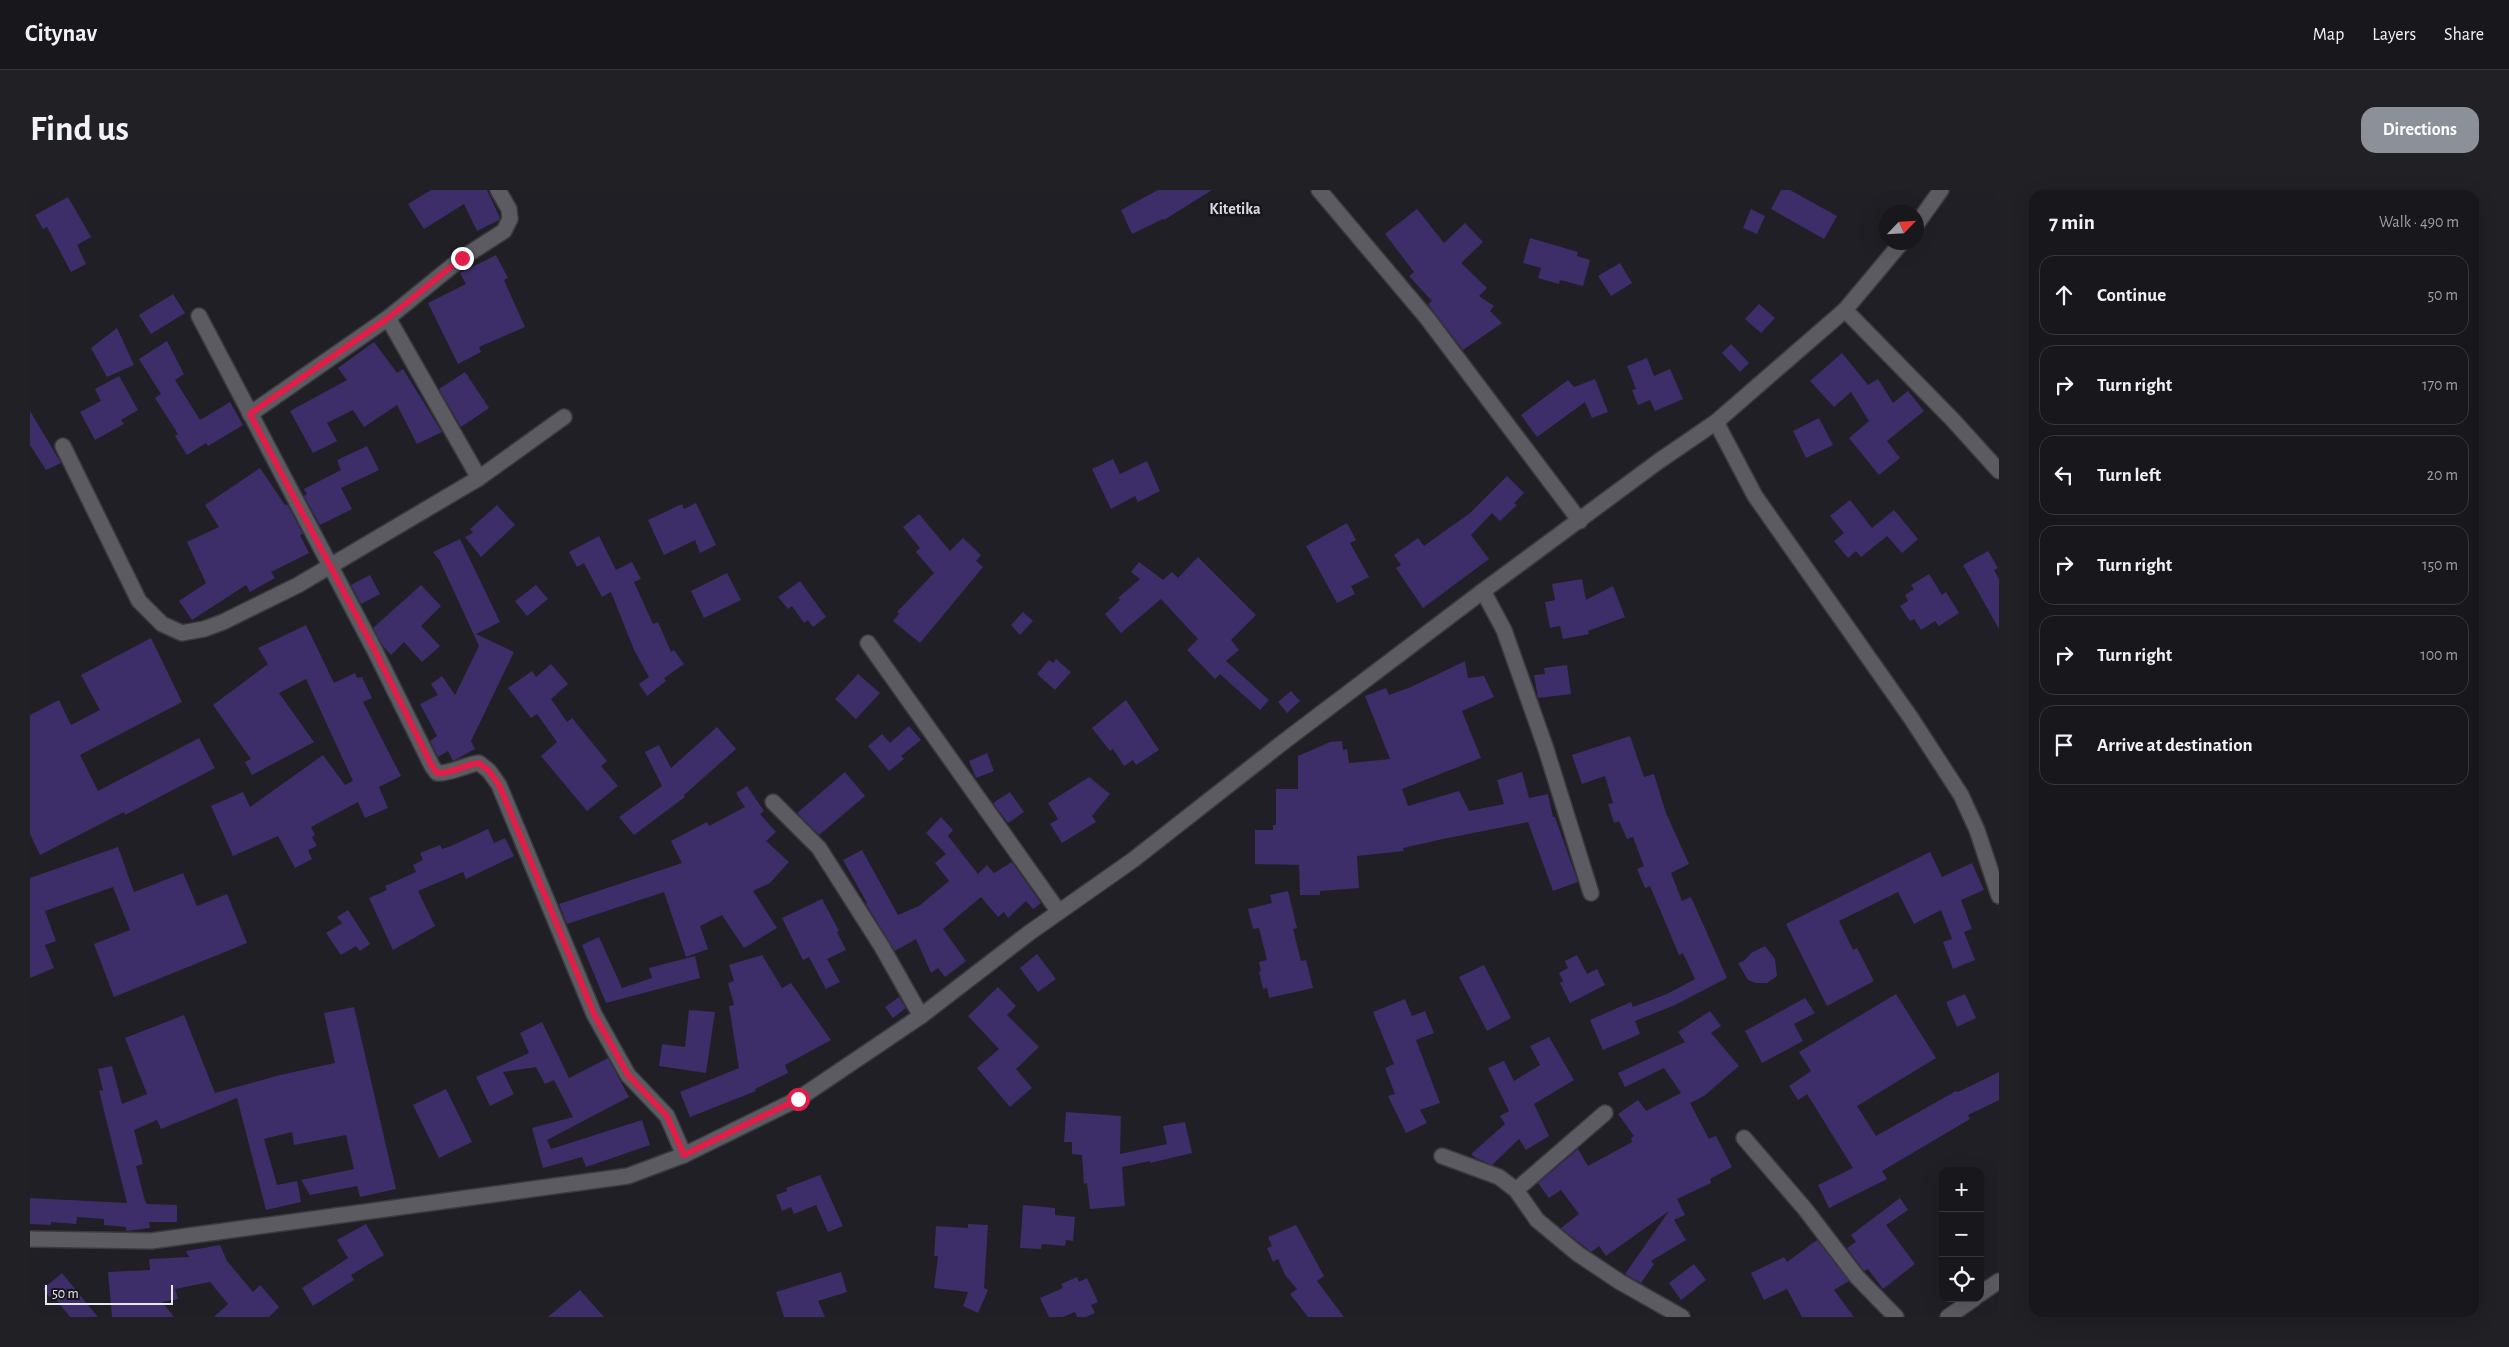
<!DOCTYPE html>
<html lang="en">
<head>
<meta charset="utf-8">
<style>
	:root { --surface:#18171c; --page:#212025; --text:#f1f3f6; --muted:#9f9fa3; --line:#36363b; --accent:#8c9099 }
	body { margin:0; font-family:"Alegreya Sans",sans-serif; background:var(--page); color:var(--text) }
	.controls { position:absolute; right:15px; bottom:15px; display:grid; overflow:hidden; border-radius:10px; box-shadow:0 5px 20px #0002 }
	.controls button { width:45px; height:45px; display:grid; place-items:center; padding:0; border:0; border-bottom:1px solid var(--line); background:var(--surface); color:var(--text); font:25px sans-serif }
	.compass { position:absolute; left:1849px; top:15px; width:45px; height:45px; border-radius:50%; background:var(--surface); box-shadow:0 5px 20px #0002; rotate:65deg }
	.scale { position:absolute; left:15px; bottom:12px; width:128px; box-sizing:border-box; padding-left:5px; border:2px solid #e8e7ec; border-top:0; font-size:14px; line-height:18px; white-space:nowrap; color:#e8e7ec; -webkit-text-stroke:4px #17161c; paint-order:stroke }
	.stop { position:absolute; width:15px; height:15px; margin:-11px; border:4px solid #e11d48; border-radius:50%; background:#fff }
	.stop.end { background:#e11d48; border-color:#fff; box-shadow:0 1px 5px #0008 }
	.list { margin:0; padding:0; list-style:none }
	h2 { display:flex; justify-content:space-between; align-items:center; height:65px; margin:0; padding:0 20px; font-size:21px }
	h2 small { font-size:16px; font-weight:400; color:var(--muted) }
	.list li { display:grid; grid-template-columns:32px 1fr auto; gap:15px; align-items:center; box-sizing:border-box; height:80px; margin:0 10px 10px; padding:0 10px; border:1px solid var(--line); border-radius:15px }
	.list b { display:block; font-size:19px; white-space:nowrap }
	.list em { font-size:16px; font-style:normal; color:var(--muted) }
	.icon { flex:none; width:28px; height:28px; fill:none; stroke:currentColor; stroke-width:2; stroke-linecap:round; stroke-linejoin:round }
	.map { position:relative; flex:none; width:1969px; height:1127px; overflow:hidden; border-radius:15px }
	header { display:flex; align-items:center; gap:30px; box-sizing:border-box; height:70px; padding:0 25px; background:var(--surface); border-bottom:1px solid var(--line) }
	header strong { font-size:24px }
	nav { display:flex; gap:28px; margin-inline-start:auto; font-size:18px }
	.intro { display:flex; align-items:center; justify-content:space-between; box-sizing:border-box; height:120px; padding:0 30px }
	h1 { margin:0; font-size:35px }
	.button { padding:12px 22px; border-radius:15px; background:var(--accent); color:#fff; font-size:18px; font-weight:700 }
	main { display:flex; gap:30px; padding:0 30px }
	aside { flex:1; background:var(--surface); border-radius:15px; box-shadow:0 5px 20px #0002 }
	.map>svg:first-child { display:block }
	.building { fill:#3d2d69 }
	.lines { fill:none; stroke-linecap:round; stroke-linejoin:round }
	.minor-casing { stroke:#3b3a3f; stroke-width:18 }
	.minor { stroke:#5c5b62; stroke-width:15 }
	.route { stroke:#e11d48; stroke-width:6 }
	.labels { text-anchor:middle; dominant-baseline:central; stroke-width:5; stroke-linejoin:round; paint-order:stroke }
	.quarter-label { font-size:16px; font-weight:bold; fill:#d9d7e0; stroke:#17161c }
</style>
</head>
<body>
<header>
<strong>Citynav</strong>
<nav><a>Map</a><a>Layers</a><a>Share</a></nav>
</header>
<div class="intro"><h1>Find us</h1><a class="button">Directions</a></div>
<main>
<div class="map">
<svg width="1969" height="1127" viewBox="0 0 1969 1127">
	<rect width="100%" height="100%" fill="#201f25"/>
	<g class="building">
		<polygon points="401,0 457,0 470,28 469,30 447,41 434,14 394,39 378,14"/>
		<polygon points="1128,0 1182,0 1134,30 1133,29 1102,44 1091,20"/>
		<polygon points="1751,0 1760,0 1807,26 1794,49 1741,19"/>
		<polygon points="38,7 61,47 47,55 56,74 41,82 17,37 13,39 5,25"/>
		<polygon points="1387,19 1414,53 1435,33 1453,52 1431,73 1457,98 1449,106 1464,116 1460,121 1472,133 1433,160 1398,114 1402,111 1379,86 1384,82 1355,44"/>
		<polygon points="1721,19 1735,26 1727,44 1713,38"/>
		<polygon points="1500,48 1548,62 1547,66 1560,70 1553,96 1530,90 1529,94 1508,88 1511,78 1493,73"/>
		<polygon points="466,65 478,88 474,90 495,137 449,157 451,162 428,174 398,113 436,94 430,83"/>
		<polygon points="1590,73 1602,93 1581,106 1568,86"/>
		<polygon points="143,104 155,123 121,144 109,125"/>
		<polygon points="1729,114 1745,128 1731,143 1715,129"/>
		<polygon points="87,138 104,175 77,187 61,158"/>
		<polygon points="137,151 154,184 145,190 170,230 200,212 213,235 178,256 176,253 157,265 145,246 148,244 125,208 131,204 109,169"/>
		<polygon points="344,152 367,183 373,179 412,242 387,254 367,215 334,237 323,220 297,233 307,251 283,263 260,221 317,190 308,178"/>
		<polygon points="1701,154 1719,173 1710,182 1692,163"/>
		<polygon points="1812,163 1838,195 1848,189 1863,213 1878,201 1894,221 1857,251 1870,268 1849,285 1819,248 1839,231 1821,202 1804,217 1780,191"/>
		<polygon points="1617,168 1624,186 1640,179 1653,209 1625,221 1620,210 1608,215 1602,200 1606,199 1597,176"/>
		<polygon points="435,182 459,218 431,237 409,199"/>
		<polygon points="89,186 108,220 91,230 94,234 65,250 50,222 71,211 65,199"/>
		<polygon points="1565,189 1578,222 1562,228 1555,212 1507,247 1491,225 1538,190 1544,197"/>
		<polygon points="0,221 31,273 16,280 0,255"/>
		<polygon points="1789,228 1803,255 1776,268 1763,241"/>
		<polygon points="337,256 349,280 311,298 322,319 290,335 274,306 277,304 274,299 311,280 307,270"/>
		<polygon points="1083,269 1090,284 1117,271 1130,301 1108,312 1105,306 1081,319 1062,279"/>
		<polygon points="230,278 255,315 257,314 273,344 270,345 279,363 241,382 245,388 220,402 216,395 162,430 149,411 176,393 157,352 189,337 175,315"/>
		<polygon points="1477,286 1494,303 1484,313 1487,315 1470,331 1462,323 1441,345 1459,369 1393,418 1366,378 1371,375 1364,365 1388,348 1394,356 1440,323"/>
		<polygon points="1820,310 1842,338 1864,320 1888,349 1872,363 1857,346 1831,367 1826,361 1818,368 1804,351 1814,343 1800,326"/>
		<polygon points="666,313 686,355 670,363 665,350 634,365 618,330 652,314 654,319"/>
		<polygon points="467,315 485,335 451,367 435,347 443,343 440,339"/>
		<polygon points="889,324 920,361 933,348 951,365 946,371 953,377 890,453 863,431 869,424 867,422 904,383 886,362 890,358 873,337"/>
		<polygon points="1317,333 1326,350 1320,353 1339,387 1321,396 1325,404 1307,413 1276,356"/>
		<polygon points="569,346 586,380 602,372 611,389 604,392 623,434 628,432 641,462 644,460 654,474 634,488 636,491 617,506 609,494 619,487 604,460 581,402 572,407 554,373 547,377 539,362"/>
		<polygon points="430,349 470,432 446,444 484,462 441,551 445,559 423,571 418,561 408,567 400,551 407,546 390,514 408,505 401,494 412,486 425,505 449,456 410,371 403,362"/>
		<polygon points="1958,361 1968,378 1964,380 1969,389 1969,439 1933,375"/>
		<polygon points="1168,367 1226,425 1201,450 1209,460 1196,471 1239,510 1230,520 1190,484 1185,489 1157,460 1168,449 1131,409 1091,443 1075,424 1090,410 1088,408 1110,389 1101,382 1109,372 1133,390 1142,382 1148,388"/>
		<polygon points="697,383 711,410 674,428 661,401"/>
		<polygon points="1899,384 1912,405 1916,402 1929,423 1909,436 1905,431 1891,440 1884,429 1880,431 1870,416 1878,411 1875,405 1884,399 1881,395"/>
		<polygon points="340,385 350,404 331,414 321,395"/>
		<polygon points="1552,389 1556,410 1583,396 1595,427 1558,441 1559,444 1533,449 1530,436 1520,438 1515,412 1525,410 1522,394"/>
		<polygon points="770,391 796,427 783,437 778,430 774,433 762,416 758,419 748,407"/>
		<polygon points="391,395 411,416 391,436 410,456 392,472 374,452 361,465 353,456 343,438"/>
		<polygon points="506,395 518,409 497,426 485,411"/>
		<polygon points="993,422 1003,431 990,445 981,435"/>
		<polygon points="276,435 304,493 325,483 327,488 332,487 342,508 333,512 371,586 349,597 358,618 335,628 328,612 281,637 285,645 282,647 287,656 278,660 282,669 265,678 248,646 203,666 181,616 213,602 220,617 293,565 315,595 323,591 276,489 249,503 284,552 222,585 215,572 221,569 183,515 238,474 228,458"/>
		<polygon points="121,448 152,512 50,565 68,601 169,548 185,578 95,625 94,622 10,665 0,644 0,525 29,510 41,535 70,520 51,485"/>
		<polygon points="1026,469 1041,482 1025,500 1007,484 1019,470 1023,473"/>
		<polygon points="1435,471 1438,488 1454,486 1464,507 1432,521 1451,568 1372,599 1378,616 1429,601 1439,621 1474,614 1467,590 1492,582 1499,608 1518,604 1523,627 1525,627 1548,692 1523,701 1498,632 1413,649 1373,658 1374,661 1327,666 1329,698 1290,701 1290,705 1270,705 1269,675 1225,674 1225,640 1243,640 1243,635 1246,635 1246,599 1268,599 1268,566 1300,552 1312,551 1313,560 1317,559 1319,573 1360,569 1335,506 1356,498 1359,505 1381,497"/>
		<polygon points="521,474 538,494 521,509 537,532 542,528 577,571 571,576 588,596 557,621 511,566 527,552 507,524 501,528 478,498 502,481 506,487"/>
		<polygon points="1537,475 1541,504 1508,508 1504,485 1515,484 1514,478"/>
		<polygon points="828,484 850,503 826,529 805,509"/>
		<polygon points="1261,501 1270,511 1257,523 1248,512"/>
		<polygon points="1096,510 1129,560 1106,575 1103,570 1094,576 1083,559 1080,561 1062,538"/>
		<polygon points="879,536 891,550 871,566 874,569 859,581 838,556 852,544 860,553"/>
		<polygon points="687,537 706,559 654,605 655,607 604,645 589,627 632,596 615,562 629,555 641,578"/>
		<polygon points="1600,546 1614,587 1624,584 1636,623 1659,674 1641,683 1652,711 1661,707 1697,788 1645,815 1605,831 1610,844 1573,860 1560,830 1601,812 1603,817 1637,804 1665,789 1653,763 1649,765 1620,696 1615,698 1607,679 1614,676 1603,647 1597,649 1589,631 1584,633 1578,614 1583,613 1575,586 1552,594 1542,565"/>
		<polygon points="957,563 964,581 946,588 939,571"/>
		<polygon points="815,582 835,606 789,645 767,623"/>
		<polygon points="1059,587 1080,604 1062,626 1066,632 1032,653 1020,634 1028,629 1018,613"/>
		<polygon points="717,596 734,621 730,624 746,642 736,651 759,672 740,693 723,701 747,738 714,758 692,725 670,736 678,759 656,767 634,702 537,734 529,714 652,673 641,651 677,632 679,636 715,617 706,603"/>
		<polygon points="980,602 994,622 978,633 963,613"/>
		<polygon points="911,627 923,640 918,646 948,684 957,675 964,683 982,672 1011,713 1003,719 996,711 978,728 974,722 968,727 951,707 913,739 936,771 915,787 908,778 901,783 886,749 865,761 836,714 837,713 813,670 832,660 868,725 889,716 919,691 905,673 916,664 896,643"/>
		<polygon points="458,639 464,653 475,648 484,666 436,689 433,682 388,701 405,736 363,760 339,708 357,700 355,696 386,682 383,675 393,670 390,663 410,655 412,659 421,656"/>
		<polygon points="88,657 104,702 153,683 167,716 197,704 217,753 84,807 64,754 100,740 83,697 15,721 26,751 15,755 24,778 0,788 0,688"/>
		<polygon points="1900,662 1912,687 1942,673 1954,700 1931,710 1942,739 1934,742 1945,770 1923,779 1913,752 1922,749 1911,720 1884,734 1868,702 1809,731 1823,760 1827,758 1844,791 1797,816 1756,734"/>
		<polygon points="1258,701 1267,738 1263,739 1271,771 1276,770 1283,798 1239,808 1237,798 1233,799 1229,782 1231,781 1229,772 1237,770 1229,738 1223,739 1218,719 1242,713 1240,705"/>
		<polygon points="792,709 809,741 807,742 816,760 797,769 810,792 796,799 779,767 773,770 752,728"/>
		<polygon points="318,720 340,754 330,761 326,756 311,765 296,743 312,733 307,727"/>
		<polygon points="569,747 592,798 622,788 619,778 665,766 670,788 576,813 552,755"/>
		<polygon points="1735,756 1745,769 1747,786 1737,793 1726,793 1718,790 1708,773 1714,771 1721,763"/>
		<polygon points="1007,764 1026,789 1008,802 990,778"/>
		<polygon points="732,765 752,798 761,793 801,850 755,875 758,883 725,899 726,901 660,927 650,902 709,878 699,816 704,815 698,793 704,791 699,775"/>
		<polygon points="1547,765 1557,784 1567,779 1575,795 1540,813 1530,793 1533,791 1529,783 1538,778 1535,771"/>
		<polygon points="1454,775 1481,828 1457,841 1429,787"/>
		<polygon points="968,797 986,816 977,825 1009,857 986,879 1002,898 980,917 947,878 969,859 938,826"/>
		<polygon points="1866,804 1906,868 1827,916 1846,946 1926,901 1928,902 1969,882 1969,910 1938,925 1940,929 1852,981 1857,989 1799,1018 1788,995 1823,978 1777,904 1768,910 1759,896 1781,881 1769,862"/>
		<polygon points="1935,804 1946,828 1927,837 1916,812"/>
		<polygon points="869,807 876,818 863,828 855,817"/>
		<polygon points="1775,808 1785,823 1764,834 1773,851 1732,873 1715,841"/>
		<polygon points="1375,809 1382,826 1395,821 1404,843 1386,850 1410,913 1390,920 1397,933 1376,943 1358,906 1365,904 1355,878 1364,874 1343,822"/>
		<polygon points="324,817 366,999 330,1007 327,996 280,1005 271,990 324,979 316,945 264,955 262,942 234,949 247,995 267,991 271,1012 236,1020 207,908 131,939 127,930 104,940 113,974 106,976 115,1011 117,1014 147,1015 147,1032 119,1032 120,1038 96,1041 96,1037 74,1035 74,1029 47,1027 46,1034 21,1032 21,1035 0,1034 0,1008 97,1013 69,901 73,900 68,879 82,876 92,914 117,904 95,848 154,825 185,903 250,885 305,873 294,823"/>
		<polygon points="659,820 685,822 676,883 629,876 632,854 655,857"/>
		<polygon points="1680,821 1691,836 1681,843 1709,876 1674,906 1660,913 1679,949 1686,946 1702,977 1680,989 1681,993 1647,1009 1655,1025 1644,1030 1656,1050 1621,1071 1624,1074 1611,1093 1595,1084 1639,1021 1576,1066 1569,1056 1561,1062 1531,1038 1549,1024 1531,1000 1519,1008 1508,993 1548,959 1558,976 1602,952 1601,948 1604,946 1588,924 1608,910 1616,921 1651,903 1634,878 1595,897 1588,883 1655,852 1648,842"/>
		<polygon points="512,832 539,888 578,868 599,907 517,950 521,959 612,930 620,955 556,977 552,967 513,978 502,938 543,927 524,890 515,894 506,877 473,882 484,904 460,916 446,887 499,863 490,843"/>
		<polygon points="1519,847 1544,890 1504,914 1519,946 1496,960 1489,949 1462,975 1446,968 1441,964 1475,934 1470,926 1479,921 1458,878 1474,871 1484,891 1510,875 1500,856"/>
		<polygon points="416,899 442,952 409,968 383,915"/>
		<polygon points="1036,922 1091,926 1090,964 1137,954 1133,936 1155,932 1162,963 1120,973 1120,971 1092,977 1095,1016 1060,1019 1057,993 1054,994 1052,965 1042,964 1042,952 1034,952"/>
		<polygon points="790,985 813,1036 798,1042 786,1015 764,1024 761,1017 752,1021 746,1005 757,1001 756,998"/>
		<polygon points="1870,1008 1878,1020 1856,1035 1885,1074 1853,1099 1838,1079 1834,1081 1817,1058 1826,1052 1821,1045"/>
		<polygon points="993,1015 1025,1018 1025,1025 1045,1027 1043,1051 1036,1050 1035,1056 1012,1054 1011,1059 990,1058"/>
		<polygon points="336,1034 354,1065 321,1085 324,1090 283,1116 272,1098 318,1068 307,1050"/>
		<polygon points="938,1034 958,1035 954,1098 958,1100 948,1123 933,1116 938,1102 904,1098 908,1066 904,1066 906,1036 938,1038"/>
		<polygon points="1266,1035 1294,1086 1287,1091 1314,1127 1278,1127 1260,1104 1267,1099 1255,1085 1248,1069 1243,1072 1237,1058 1242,1056 1238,1047"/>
		<polygon points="1787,1050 1819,1091 1804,1100 1824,1127 1772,1127 1757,1099 1734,1110 1721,1083 1754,1067 1757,1072"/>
		<polygon points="190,1055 197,1071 223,1102 230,1095 249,1117 239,1127 184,1127 198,1114 180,1092 145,1099 148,1109 132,1112 144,1127 82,1127 78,1082 120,1080 119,1069 159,1067 156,1061"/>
		<polygon points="1664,1074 1676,1090 1651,1110 1639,1093"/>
		<polygon points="811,1082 817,1102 788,1111 795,1127 754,1127 746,1102"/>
		<polygon points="32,1083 68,1127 40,1127 25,1108 22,1110 13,1099"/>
		<polygon points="1047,1087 1049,1092 1057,1088 1068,1112 1061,1115 1065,1123 1056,1127 1047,1127 1045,1122 1033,1127 1019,1127 1010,1108 1033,1098 1031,1094"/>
		<polygon points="550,1100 574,1127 518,1127"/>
	</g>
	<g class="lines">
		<defs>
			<g id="minor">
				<polyline points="1289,0 1397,128 1550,331"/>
				<polyline points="1886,35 1911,0"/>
				<polyline points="1815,120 1922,229 1969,281"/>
				<path d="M169,126L344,459L402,576L407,583C421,584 434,575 449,573L459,581L469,595L564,824L598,885L637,926L654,965"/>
				<polyline points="358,128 449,288"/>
				<polyline points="220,224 358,128 432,68 474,41 480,29 479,19 468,0"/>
				<polyline points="1686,232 1725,306 1881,528 1931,605 1947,640 1969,706"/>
				<polyline points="33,256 109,411 132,434 152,443 174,439 193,432 268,395 449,288 534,227"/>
				<polyline points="1453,401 1474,440 1515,556 1561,703"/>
				<polyline points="838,453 1029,722"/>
				<polyline points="743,612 789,658 852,757 891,826"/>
				<polyline points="1714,948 1775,1019 1827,1087 1866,1127"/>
				<polyline points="1412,966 1469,987 1486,1000 1507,1030 1548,1064 1590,1092 1652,1127"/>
				<polyline points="1486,1000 1575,923"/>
				<polyline points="0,1049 121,1051 598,986 654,965 768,909 891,826 999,743 1103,670 1256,550 1453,401 1629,271 1686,232 1815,120 1872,52"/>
				<polyline points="1950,1104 1969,1091"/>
				<polyline points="1918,1127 1945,1108"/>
			</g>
		</defs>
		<use href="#minor" class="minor-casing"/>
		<use href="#minor" class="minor"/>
	</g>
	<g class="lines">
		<path class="route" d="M432,68L358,128L220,224L344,459L402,576L407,583C421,584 434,575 449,573L459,581L469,595L564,824L598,885L637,926L654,965L768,909"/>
	</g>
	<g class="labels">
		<g class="quarter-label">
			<text x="1205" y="19">Kitetika</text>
		</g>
	</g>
</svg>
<div class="controls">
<button>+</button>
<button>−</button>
<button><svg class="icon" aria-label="locate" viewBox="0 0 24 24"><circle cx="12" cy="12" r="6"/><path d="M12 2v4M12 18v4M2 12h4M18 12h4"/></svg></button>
</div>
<svg class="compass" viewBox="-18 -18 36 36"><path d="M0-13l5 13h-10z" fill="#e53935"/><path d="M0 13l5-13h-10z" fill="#9f9fa3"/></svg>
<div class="scale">50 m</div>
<div class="stop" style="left:768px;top:909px"></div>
<div class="stop end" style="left:432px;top:68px"></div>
</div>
<aside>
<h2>7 min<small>Walk · 490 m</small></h2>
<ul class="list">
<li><svg class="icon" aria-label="ahead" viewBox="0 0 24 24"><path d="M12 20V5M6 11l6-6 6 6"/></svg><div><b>Continue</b></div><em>50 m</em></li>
<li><svg class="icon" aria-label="right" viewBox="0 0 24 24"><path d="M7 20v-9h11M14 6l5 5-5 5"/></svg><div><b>Turn right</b></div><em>170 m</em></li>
<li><svg class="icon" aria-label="left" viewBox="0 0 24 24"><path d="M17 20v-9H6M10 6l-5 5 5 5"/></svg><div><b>Turn left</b></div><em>20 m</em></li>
<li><svg class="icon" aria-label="right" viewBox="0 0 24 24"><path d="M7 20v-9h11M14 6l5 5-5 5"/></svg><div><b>Turn right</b></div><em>150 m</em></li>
<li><svg class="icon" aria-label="right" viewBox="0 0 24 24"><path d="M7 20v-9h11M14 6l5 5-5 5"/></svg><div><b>Turn right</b></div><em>100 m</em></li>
<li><svg class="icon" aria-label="arrive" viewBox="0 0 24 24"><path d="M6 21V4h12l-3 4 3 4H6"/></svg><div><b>Arrive at destination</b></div></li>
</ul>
</aside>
</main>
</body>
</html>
